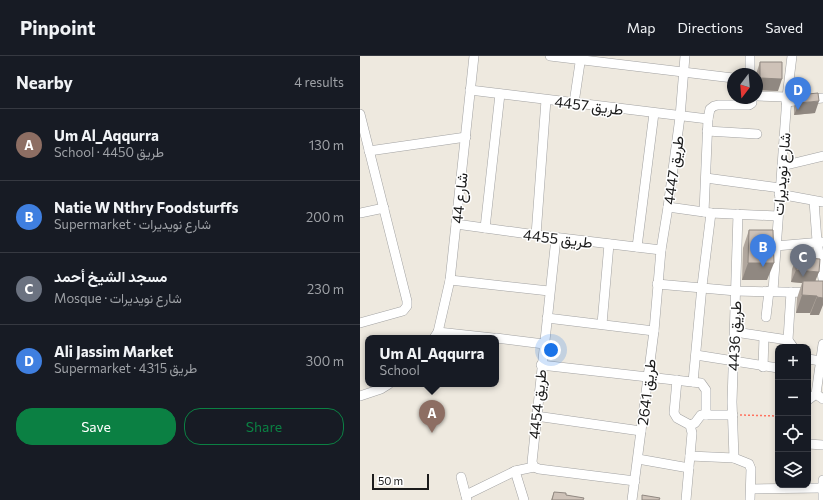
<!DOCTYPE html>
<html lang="en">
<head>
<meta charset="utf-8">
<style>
	:root { --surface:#171b24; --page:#20242c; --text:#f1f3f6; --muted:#9ea1a6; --line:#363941; --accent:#0b8043 }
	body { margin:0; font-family:Commissioner,Vazirmatn,sans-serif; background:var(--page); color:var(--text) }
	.controls { position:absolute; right:12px; bottom:12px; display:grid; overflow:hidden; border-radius:8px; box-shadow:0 2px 6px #0003 }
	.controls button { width:36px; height:36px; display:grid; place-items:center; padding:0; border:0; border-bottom:1px solid var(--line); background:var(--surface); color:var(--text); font:20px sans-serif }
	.compass { position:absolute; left:367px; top:12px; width:36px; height:36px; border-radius:50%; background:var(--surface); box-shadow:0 2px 6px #0003; rotate:196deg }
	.scale { position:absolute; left:12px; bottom:10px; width:57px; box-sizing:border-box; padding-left:4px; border:2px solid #1b1b1b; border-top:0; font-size:11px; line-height:14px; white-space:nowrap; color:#1b1b1b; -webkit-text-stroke:3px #fff; paint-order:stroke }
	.you { position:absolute; left:191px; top:294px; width:14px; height:14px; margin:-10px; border:3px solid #fff; border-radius:50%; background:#1a73e8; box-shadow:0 0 0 6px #1a73e833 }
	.badge { display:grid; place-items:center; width:26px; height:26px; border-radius:50%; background:var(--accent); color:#fff; font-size:13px; font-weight:700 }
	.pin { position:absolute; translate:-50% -33px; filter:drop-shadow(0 1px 2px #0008) }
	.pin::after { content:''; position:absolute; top:21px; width:14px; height:12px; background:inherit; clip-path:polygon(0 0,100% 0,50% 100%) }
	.popup { position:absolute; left:5px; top:279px; width:134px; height:52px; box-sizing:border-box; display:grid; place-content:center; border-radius:8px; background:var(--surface); filter:drop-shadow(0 1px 3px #0005); font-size:13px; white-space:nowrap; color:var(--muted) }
	.popup b { font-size:15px; color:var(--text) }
	.popup::after { content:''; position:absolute; left:50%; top:100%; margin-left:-8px; border:8px solid transparent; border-top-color:var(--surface) }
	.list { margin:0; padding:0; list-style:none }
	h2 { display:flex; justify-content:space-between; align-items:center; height:52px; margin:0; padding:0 16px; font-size:17px }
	h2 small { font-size:13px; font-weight:400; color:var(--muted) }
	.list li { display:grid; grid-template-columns:26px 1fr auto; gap:12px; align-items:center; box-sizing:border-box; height:72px; padding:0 16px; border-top:1px solid var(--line) }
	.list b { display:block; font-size:15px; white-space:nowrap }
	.list p { margin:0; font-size:13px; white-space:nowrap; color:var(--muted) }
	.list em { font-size:13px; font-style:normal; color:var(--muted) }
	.actions { display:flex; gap:8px; padding:12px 16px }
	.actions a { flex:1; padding:9px 0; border:1px solid var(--accent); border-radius:16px; text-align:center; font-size:14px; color:var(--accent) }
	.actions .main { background:var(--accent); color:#fff }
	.icon { flex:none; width:22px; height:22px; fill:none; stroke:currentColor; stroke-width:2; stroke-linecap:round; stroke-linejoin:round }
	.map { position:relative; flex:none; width:463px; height:444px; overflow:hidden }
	header { display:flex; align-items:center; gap:24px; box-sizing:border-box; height:56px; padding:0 20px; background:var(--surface); border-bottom:1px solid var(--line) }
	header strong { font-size:19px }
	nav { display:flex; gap:22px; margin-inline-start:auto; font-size:14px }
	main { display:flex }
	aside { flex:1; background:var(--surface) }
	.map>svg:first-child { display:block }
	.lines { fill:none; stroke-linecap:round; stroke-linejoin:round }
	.minor-casing { stroke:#a2a2a2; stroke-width:10 }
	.path { stroke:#ff725f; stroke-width:1.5; stroke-dasharray:2 2; stroke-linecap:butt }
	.minor { stroke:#fff; stroke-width:9 }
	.wall { fill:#b1a79e }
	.shaded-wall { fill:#908881 }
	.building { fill:#cec2b8; stroke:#908881 }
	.labels { text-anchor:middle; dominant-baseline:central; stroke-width:3; stroke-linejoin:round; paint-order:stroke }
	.street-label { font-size:15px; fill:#1b1b1b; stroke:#fff }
</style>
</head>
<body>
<header>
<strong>Pinpoint</strong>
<nav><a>Map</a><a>Directions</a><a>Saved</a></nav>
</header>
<main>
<aside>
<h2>Nearby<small>4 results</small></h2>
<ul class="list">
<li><span class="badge" style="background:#8d6e63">A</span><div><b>Um Al_Aqqurra</b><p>School · طريق 4450</p></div><em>130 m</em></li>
<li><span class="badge" style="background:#3f7fe0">B</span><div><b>Natie W Nthry Foodsturffs</b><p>Supermarket · شارع نويديرات</p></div><em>200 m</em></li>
<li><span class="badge" style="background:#6b7280">C</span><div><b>مسجد الشيخ أحمد</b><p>Mosque · شارع نويديرات</p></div><em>230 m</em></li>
<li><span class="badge" style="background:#3f7fe0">D</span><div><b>Ali Jassim Market</b><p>Supermarket · طريق 4315</p></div><em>300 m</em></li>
</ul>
<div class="actions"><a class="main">Save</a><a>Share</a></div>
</aside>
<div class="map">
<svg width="463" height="444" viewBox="0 0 463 444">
	<rect width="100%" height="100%" fill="#eee9df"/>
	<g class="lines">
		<defs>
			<g id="minor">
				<polyline points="190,0 373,22"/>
				<polyline points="390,18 390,0"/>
				<polyline points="110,34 348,63"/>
				<polyline points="397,40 427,41"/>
				<polyline points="426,46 463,42"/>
				<polyline points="214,47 221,0"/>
				<polyline points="0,58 47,245 47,250 43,255 0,267"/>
				<polyline points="347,75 397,78"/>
				<polyline points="9,95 106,81"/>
				<polyline points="422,110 463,100"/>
				<polyline points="346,122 420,132"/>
				<polyline points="419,138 463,146"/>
				<polyline points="454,145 457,185 463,223"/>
				<polyline points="308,151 351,157 417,160"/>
				<polyline points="344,156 348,63 350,53 354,50 358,49 389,49 392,47 392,42"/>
				<polyline points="0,157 24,152"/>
				<polyline points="96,168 176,179 301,194"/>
				<polyline points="125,172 140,38"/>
				<polyline points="176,179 186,44"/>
				<polyline points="196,182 172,406 174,411 179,413 275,425"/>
				<polyline points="415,190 462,186"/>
				<polyline points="277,191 294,57"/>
				<polyline points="90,224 189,235"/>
				<polyline points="297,228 376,235 463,237"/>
				<polyline points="413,235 427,41 432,0"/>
				<polyline points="431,236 428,284 433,291"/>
				<polyline points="406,261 409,235"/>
				<polyline points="187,262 294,275"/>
				<polyline points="242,268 249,188"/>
				<polyline points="78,276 133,282"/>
				<polyline points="375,276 428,284"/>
				<polyline points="74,282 78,276 90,224 114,0"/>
				<polyline points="136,282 184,288"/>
				<polyline points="463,288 456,338 463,343"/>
				<polyline points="336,299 418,312"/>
				<polyline points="448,303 461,305"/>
				<polyline points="181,309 341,327 346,334 346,359"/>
				<polyline points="403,311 404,281"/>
				<polyline points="317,324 314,357 317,362 330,369 332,377 326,444"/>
				<polyline points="333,326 342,230 351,157"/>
				<polyline points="0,340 21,333 29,328"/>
				<polyline points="448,344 456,338"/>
				<polyline points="176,360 281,375"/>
				<polyline points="330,369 335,367 341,359 373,359"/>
				<polyline points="448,388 463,389"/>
				<polyline points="330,400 374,402 389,408 391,413 390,444"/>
				<polyline points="374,402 372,346 378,158"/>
				<polyline points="278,403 329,412"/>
				<polyline points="155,415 164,444"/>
				<polyline points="101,421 107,444"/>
				<polyline points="391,433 462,432"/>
				<polyline points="106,439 155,415 174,411"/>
				<polyline points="272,444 294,275 301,194 308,151 320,61 325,0"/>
				<polyline points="463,444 463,424"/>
			</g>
		</defs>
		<use href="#minor" class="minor-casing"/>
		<polyline class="path" points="380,359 418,360"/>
		<use href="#minor" class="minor"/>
	</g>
	<g class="wall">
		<polygon points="400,6 418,35 397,34 397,18 396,18"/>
		<polygon points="438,39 455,57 434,59 434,51"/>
		<polygon points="389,174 407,224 382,224 383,192"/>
		<polygon points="437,201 456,225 459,259 450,259 450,257 436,257 437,242 442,227 431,226 432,213"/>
		<polygon points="194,436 206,439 223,444 191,444"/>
	</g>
	<g class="shaded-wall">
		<polygon points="400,22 422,23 418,35 397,34 397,30"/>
		<polygon points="459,45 455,57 434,59 439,47"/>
		<polygon points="388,207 414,207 407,224 382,224"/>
		<polygon points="436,214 459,216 454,228 443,225 442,227 431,226"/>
		<polygon points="442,239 457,240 450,257 436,257"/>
		<polygon points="457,241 463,242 463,249 459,259 450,259"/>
	</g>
	<g class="building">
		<polygon points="400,6 422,6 422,23 400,22"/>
		<polygon points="458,37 459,45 439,47 438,39"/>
		<polygon points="389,174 413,174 414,207 388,207"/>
		<polygon points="437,201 460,203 459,216 436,214"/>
		<polygon points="443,225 463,225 463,242 457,241 457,240 442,239"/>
		<polygon points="194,436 206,437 206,439 224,442 223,444 192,444"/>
		<polygon points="282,439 300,442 299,444 282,444"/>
	</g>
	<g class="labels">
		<g class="street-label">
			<text transform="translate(229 49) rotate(7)">طريق 4457</text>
			<text transform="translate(313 114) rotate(-82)">طريق 4447</text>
			<text transform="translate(421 118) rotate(-85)">شارع نويديرات</text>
			<text transform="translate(99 142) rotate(-84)">شارع 44</text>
			<text transform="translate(198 182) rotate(7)">طريق 4455</text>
			<text transform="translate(374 280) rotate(-88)">طريق 4436</text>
			<text transform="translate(286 336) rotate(-83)">طريق 2641</text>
			<text transform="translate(177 348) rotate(-84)">طريق 4454</text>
		</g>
	</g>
</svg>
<div class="controls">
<button>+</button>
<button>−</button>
<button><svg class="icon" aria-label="locate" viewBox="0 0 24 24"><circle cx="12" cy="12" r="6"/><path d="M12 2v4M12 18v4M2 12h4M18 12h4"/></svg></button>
<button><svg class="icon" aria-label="layers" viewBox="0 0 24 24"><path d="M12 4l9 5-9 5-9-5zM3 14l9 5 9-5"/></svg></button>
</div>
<svg class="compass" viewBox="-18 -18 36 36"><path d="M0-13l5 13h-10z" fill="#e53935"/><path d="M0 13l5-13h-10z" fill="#9ea1a6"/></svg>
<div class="scale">50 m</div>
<div class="you"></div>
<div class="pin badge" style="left:72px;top:377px;background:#8d6e63">A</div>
<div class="popup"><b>Um Al_Aqqurra</b>School</div>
<div class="pin badge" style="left:403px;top:211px;background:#3f7fe0">B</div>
<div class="pin badge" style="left:443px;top:221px;background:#6b7280">C</div>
<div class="pin badge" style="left:438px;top:54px;background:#3f7fe0">D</div>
</div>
</main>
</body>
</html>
